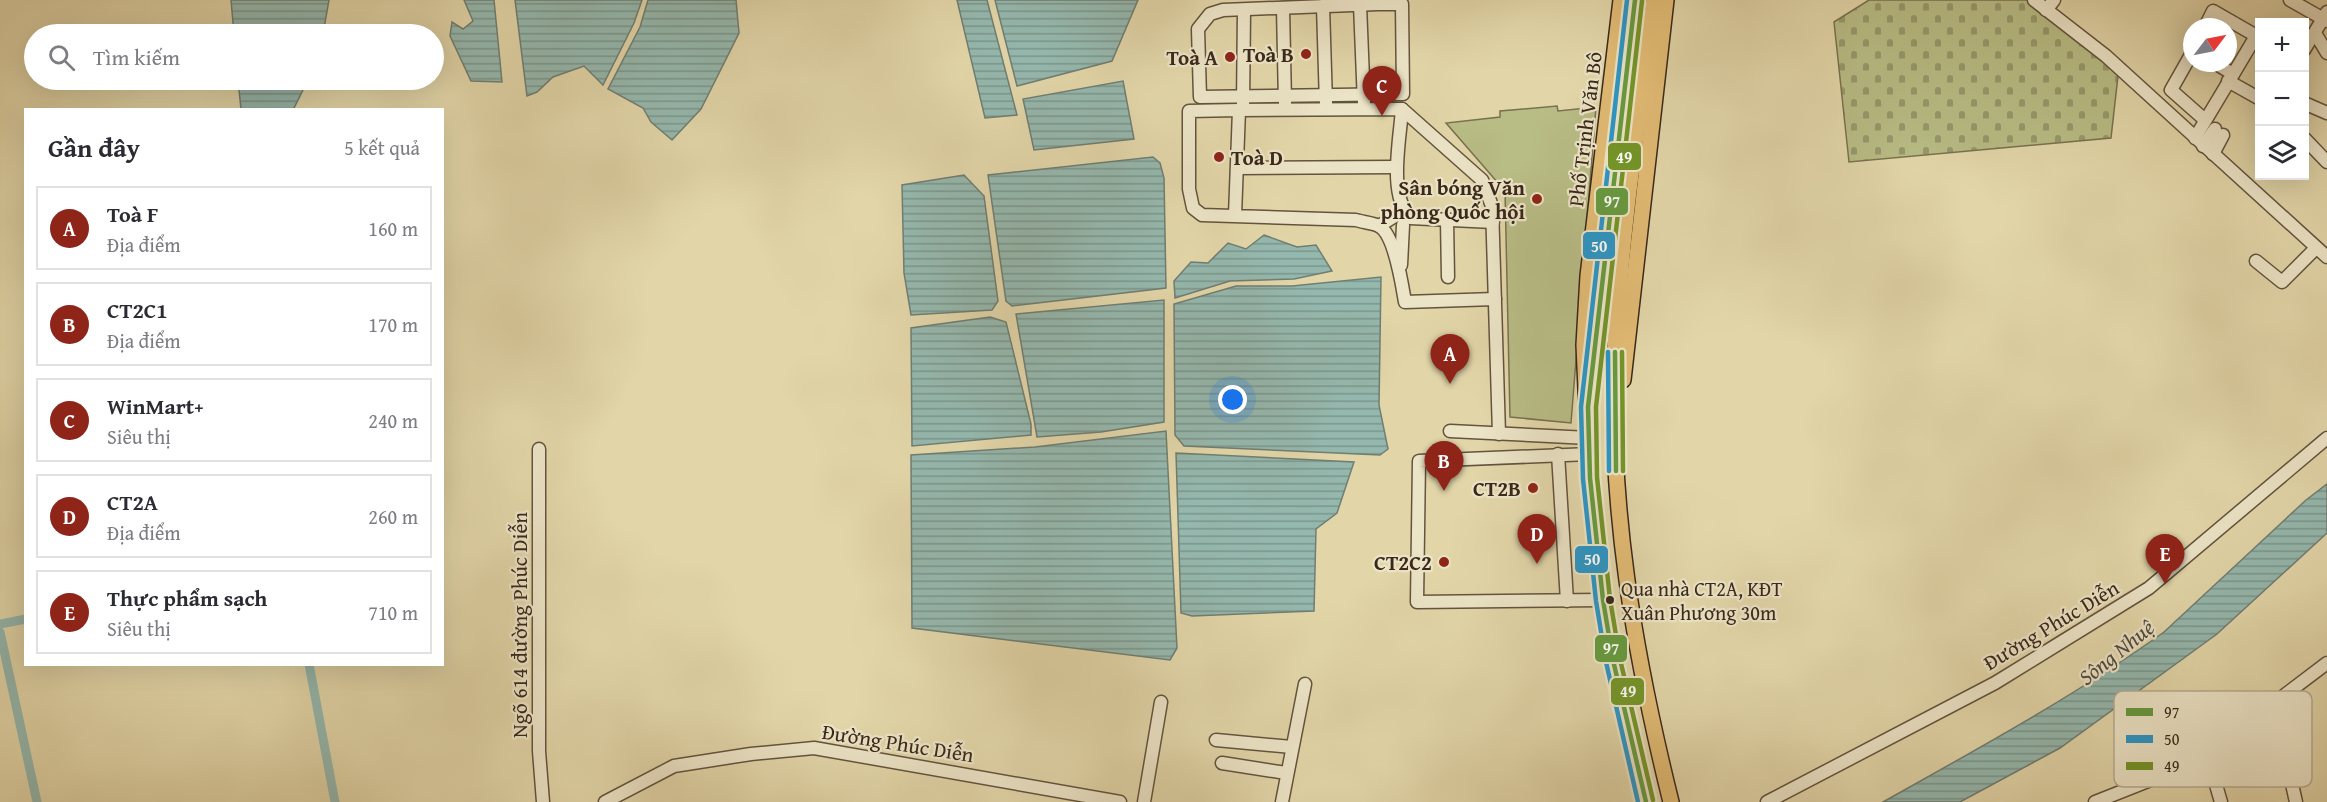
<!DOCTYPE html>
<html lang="vi">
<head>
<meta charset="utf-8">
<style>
	:root { --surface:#fff; --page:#f2f2f3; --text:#2b2b33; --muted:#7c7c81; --line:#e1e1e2; --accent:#8f2418 }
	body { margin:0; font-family:"Gentium Book Plus",serif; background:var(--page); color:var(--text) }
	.controls { position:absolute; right:18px; top:18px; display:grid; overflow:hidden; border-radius:0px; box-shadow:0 6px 24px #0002 }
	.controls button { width:54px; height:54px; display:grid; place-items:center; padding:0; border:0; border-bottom:2px solid var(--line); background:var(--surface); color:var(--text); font:30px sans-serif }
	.compass { position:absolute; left:2183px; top:18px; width:54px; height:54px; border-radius:50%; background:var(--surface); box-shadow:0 6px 24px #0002; rotate:58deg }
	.you { position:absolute; left:1233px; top:400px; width:21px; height:21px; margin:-15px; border:4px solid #fff; border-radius:50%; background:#1a73e8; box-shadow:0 0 0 9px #1a73e833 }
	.badge { display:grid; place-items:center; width:39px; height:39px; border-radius:50%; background:var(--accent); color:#fff; font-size:20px; font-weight:700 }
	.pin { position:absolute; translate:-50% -50px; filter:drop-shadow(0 2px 3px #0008) }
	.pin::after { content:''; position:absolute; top:32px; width:21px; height:18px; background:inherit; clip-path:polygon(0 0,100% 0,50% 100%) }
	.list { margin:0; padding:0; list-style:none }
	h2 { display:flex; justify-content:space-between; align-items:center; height:78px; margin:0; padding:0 24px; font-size:26px }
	h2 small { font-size:20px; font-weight:400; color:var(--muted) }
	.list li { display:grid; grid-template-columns:39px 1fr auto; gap:18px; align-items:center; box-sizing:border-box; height:84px; margin:0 12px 12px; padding:0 12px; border:2px solid var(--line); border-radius:0px }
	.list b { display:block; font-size:22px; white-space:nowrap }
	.list p { margin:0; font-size:20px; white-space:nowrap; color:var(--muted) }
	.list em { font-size:20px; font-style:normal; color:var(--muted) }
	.icon { flex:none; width:33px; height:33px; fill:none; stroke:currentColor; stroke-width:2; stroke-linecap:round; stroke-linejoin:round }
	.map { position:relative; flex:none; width:2327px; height:802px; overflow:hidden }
	.search { position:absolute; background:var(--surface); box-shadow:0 6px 24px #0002; left:24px; top:24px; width:420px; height:66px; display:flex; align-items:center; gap:15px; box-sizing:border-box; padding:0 21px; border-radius:33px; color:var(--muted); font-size:22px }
	.panel { position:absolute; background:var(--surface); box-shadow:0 6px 24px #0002; left:24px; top:108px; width:420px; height:558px; border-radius:0px }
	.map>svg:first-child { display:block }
	.cemetery { fill:url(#cemetery-stones); stroke:#787250; stroke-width:1.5 }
	.garden { fill:#b8bc85; stroke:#787250; stroke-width:1.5 }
	.water { fill:url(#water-rules); stroke:#707e73; stroke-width:1.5 }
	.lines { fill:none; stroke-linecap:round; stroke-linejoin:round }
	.canal { stroke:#95b8ae; stroke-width:9 }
	.minor-casing { stroke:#63543e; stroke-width:15 }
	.major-casing { stroke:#39281b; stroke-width:18 }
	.minor { stroke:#ece4c7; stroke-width:12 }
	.major { stroke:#e1bb74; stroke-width:15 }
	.bus-1-casing { stroke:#ece4c7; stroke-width:9 }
	.bus-2-casing { stroke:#ece4c7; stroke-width:9 }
	.bus-3-casing { stroke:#ece4c7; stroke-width:9 }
	.bus-1 { stroke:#679a40; stroke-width:4.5 }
	.bus-2 { stroke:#2c96c6; stroke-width:4.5 }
	.bus-3 { stroke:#749528; stroke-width:4.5 }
	.poi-dot { fill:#8f2418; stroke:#ece4c7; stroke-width:2 }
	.bus-dot { fill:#39281b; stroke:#ece4c7; stroke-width:2 }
	.labels { text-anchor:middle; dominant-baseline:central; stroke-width:4.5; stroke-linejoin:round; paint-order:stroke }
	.bus-label { font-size:20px; fill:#39281b; stroke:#ece4c7; text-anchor:start }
	.poi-label { font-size:21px; font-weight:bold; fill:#39281b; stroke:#ece4c7; text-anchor:end }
	.street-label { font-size:21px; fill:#39281b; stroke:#ece4c7 }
	.water-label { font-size:22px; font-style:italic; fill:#504c40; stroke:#ece4c7 }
	.key { fill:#ece4c7; stroke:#b6ac93; stroke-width:1.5 }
	.key-label { font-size:16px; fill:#39281b }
	.line-badge { stroke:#ece4c7; stroke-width:2 }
	.badge-label { font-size:16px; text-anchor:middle; font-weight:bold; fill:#fff }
</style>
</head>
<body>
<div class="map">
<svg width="2327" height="802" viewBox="0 0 2327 802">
	<defs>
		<pattern id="cemetery-stones" width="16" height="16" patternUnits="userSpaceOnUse" patternTransform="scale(1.5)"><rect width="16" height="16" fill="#b8bc85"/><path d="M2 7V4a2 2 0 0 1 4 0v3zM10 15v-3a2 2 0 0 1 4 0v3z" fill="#97996c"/></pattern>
		<pattern id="water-rules" width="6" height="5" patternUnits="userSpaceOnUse" patternTransform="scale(1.5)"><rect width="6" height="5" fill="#95b8ae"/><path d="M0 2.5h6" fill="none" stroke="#7b968d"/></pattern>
	</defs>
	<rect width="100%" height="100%" fill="#e2d6a9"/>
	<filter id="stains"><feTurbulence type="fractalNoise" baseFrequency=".00333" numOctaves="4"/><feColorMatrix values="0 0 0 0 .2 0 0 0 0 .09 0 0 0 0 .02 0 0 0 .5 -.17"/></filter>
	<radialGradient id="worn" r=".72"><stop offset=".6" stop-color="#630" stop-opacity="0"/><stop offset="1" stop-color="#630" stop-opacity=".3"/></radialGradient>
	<polygon class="cemetery" points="1869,0 2034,0 2119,67 2111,138 1849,162 1834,22"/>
	<polygon class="garden" points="1557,106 1558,111 1596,107 1571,423 1510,417 1505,191 1446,123 1500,117 1500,111"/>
	<g class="water">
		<polygon points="231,0 329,0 323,34 234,34"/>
		<polygon points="464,0 494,0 502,82 471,81 450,36 452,22 463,29 473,21"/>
		<polygon points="515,0 642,0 634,23 603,85 584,66 553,77 537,92 527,96"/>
		<polygon points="648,0 736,0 739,33 701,109 672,140 651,122 643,108 608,89 640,27"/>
		<polygon points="957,0 987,0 1017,115 985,118"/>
		<polygon points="995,0 1138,0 1112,61 1017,86"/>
		<polygon points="238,80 308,80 293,110 241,109"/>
		<polygon points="1123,81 1134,139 1034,150 1023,99"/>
		<polygon points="1153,157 1160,163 1164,178 1166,288 1012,306 1006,301 988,175"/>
		<polygon points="964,175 984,196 998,301 992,310 911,315 904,273 902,185"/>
		<polygon points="1264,235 1297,247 1316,245 1332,271 1294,279 1230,281 1175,298 1174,281 1191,262 1208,263 1228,243 1246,249"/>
		<polygon points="1381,277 1379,405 1388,449 1380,455 1184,446 1175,435 1174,304 1236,286 1292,286"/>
		<polygon points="1164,300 1164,422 1101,432 1037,437 1016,314"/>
		<polygon points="990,317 1006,322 1031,424 1031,435 912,446 911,328"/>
		<polygon points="1166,431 1177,648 1170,660 912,628 911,455 1035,447"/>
		<polygon points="1176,453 1354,462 1337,513 1316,529 1314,611 1192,616 1181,613"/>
		<path d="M2327,484V533L2217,634L2060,748L1960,802H1883C1979,748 2075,696 2164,632L2306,500Z"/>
	</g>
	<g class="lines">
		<g class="canal">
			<polyline points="0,624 26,619"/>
			<polyline points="0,632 37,802"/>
			<polyline points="309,664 335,802"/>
		</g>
		<defs>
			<g id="minor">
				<polyline points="2034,0 2106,56 2327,257"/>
				<polyline points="2290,0 2327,21"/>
				<polygon points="1378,4 1402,4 1403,94 1200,97 1198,29 1210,14 1223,10"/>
				<polyline points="1360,5 1364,103"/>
				<polyline points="1323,6 1326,104"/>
				<polyline points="1283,8 1285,103"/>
				<polyline points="2046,10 2054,0"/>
				<polyline points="2205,27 2213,11 2260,38"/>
				<polyline points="2315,33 2327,53"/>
				<polyline points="2304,50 2327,12"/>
				<polyline points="2192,53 2171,90 2205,120"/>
				<polyline points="2215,63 2233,74"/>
				<polyline points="2228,81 2260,99"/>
				<polyline points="2304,103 2327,113"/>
				<polyline points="1243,105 1244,10"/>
				<path d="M1402,109C1400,140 1388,194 1410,218L1493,222"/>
				<polyline points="1239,110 1402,109 1482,180 1492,206 1499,434"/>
				<polyline points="2195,138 2256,36"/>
				<polyline points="2304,138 2327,162"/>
				<polyline points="2203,146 2215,129"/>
				<polyline points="2213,154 2223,135"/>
				<polyline points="1238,168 1395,167"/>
				<path d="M1235,215L1239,110L1189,111V189L1193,208L1202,215L1356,220C1362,222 1373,223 1379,226C1395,235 1402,285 1405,302L1495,299"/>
				<polyline points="1447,220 1448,277"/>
				<polyline points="1379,226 1403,211"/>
				<polyline points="2256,261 2282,282 2316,248"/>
				<polyline points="1401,265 1403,225"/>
				<polyline points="1450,431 1589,438"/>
				<polyline points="539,449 539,751 543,802"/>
				<polyline points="1558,454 1567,601"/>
				<polyline points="1590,454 1419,461 1417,602 1603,600"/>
				<polyline points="2274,704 2296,802"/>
				<polyline points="1216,740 1292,747"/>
				<polyline points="2207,754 2221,802"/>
				<polyline points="1222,763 1286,773"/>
				<polyline points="605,802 674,766 751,754 814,748 1120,802"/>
				<polyline points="1144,802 1161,702"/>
				<polyline points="1282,802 1305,684"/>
				<polyline points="1767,802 1995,683 2149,588 2327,438"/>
				<polyline points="2095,802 2176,770 2207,754 2327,663"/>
			</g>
			<g id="major">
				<polyline points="1621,0 1588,276 1584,345 1590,478 1603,600 1613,660 1646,802"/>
				<path d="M1654,0C1639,115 1621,232 1615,348C1608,502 1634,653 1671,802"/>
				<polyline points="1592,375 1635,0"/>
				<polyline points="1623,380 1666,0"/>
			</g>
		</defs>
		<use href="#minor" class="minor-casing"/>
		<use href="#major" class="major-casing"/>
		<use href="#minor" class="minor"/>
		<use href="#major" class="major"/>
		<defs>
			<g id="bus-1">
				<polyline points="1635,0 1588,407 1590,478 1603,600 1613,660 1646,802"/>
				<polyline points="1615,352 1616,471"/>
			</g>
			<g id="bus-2">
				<polyline points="1627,0 1581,407 1583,479 1596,601 1606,662 1638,802"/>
				<polyline points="1608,352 1609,471"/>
			</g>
			<g id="bus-3">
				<polyline points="1642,1 1596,407 1597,477 1610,599 1620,659 1653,800"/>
				<polyline points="1622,352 1623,471"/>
			</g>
		</defs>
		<use href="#bus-1" class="bus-1-casing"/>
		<use href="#bus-2" class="bus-2-casing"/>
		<use href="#bus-3" class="bus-3-casing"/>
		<use href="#bus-1" class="bus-1"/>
		<use href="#bus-2" class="bus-2"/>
		<use href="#bus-3" class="bus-3"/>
	</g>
	<g class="poi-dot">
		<circle cx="1306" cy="54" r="6"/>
		<circle cx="1230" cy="57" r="6"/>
		<circle cx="1219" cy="157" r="6"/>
		<circle cx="1537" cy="199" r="6"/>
		<circle cx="1533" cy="488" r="6"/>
		<circle cx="1444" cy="562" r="6"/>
	</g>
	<circle class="bus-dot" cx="1610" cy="600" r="5"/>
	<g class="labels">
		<g class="bus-label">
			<text x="1621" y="588">Qua nhà CT2A, KĐT<tspan x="1621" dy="24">Xuân Phương 30m</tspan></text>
		</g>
		<g class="poi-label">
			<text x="1294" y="54">Toà B</text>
			<text x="1218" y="57">Toà A</text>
			<text x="1231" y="157" text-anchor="start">Toà D</text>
			<text x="1525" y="187">Sân bóng Văn<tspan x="1525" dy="24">phòng Quốc hội</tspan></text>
			<text x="1521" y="488">CT2B</text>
			<text x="1432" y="562">CT2C2</text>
		</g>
		<g class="street-label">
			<text transform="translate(1585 129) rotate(-83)">Phố Trịnh Văn Bô</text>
			<text transform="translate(519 625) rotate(-90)">Ngõ 614 đường Phúc Diễn</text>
			<text transform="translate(2051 625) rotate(-31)">Đường Phúc Diễn</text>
			<text transform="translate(898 743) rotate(9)">Đường Phúc Diễn</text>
		</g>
		<g class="water-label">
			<text transform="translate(2116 652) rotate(-39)">Sông Nhuệ</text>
		</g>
	</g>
	<rect x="2114" y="691" width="198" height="96" rx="9" class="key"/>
	<rect x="2126" y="708" width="27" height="8" fill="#679a40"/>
	<rect x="2126" y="735" width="27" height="8" fill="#2c96c6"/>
	<rect x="2126" y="762" width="27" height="8" fill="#749528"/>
	<g class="key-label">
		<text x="2164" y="718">97</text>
		<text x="2164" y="745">50</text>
		<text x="2164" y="772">49</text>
	</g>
	<g class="line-badge">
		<rect x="1607" y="142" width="35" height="29" rx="6" fill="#749528"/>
		<rect x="1595" y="187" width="34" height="29" rx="6" fill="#679a40"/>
		<rect x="1582" y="231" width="34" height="29" rx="6" fill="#2c96c6"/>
		<rect x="1574" y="545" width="35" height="29" rx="6" fill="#2c96c6"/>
		<rect x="1594" y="634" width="34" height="29" rx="6" fill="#679a40"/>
		<rect x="1610" y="677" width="35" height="29" rx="6" fill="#749528"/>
	</g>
	<g class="badge-label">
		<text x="1624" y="163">49</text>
		<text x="1612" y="207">97</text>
		<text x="1599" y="252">50</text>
		<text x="1592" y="565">50</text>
		<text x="1611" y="654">97</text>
		<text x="1628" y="697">49</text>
	</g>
	<rect width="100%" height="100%" filter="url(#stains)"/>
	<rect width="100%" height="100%" fill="url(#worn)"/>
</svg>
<div class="controls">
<button>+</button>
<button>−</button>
<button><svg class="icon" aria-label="layers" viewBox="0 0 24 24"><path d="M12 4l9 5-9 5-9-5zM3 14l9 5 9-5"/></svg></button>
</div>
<svg class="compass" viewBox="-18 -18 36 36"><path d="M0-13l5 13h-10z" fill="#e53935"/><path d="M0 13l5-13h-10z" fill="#7c7c81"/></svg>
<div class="you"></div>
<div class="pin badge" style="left:1450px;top:384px">A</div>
<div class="pin badge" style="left:1444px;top:491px">B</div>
<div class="pin badge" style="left:1382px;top:116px">C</div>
<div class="pin badge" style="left:1537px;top:564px">D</div>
<div class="pin badge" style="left:2165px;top:584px">E</div>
<div class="search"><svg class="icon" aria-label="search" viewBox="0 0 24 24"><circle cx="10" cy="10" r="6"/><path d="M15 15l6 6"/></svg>Tìm kiếm</div>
<section class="panel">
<h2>Gần đây<small>5 kết quả</small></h2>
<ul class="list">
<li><span class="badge">A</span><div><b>Toà F</b><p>Địa điểm</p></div><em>160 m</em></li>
<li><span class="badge">B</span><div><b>CT2C1</b><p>Địa điểm</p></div><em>170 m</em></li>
<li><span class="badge">C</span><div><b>WinMart+</b><p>Siêu thị</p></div><em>240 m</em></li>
<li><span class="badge">D</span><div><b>CT2A</b><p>Địa điểm</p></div><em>260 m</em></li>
<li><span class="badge">E</span><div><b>Thực phẩm sạch</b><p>Siêu thị</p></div><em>710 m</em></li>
</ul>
</section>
</div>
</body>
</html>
